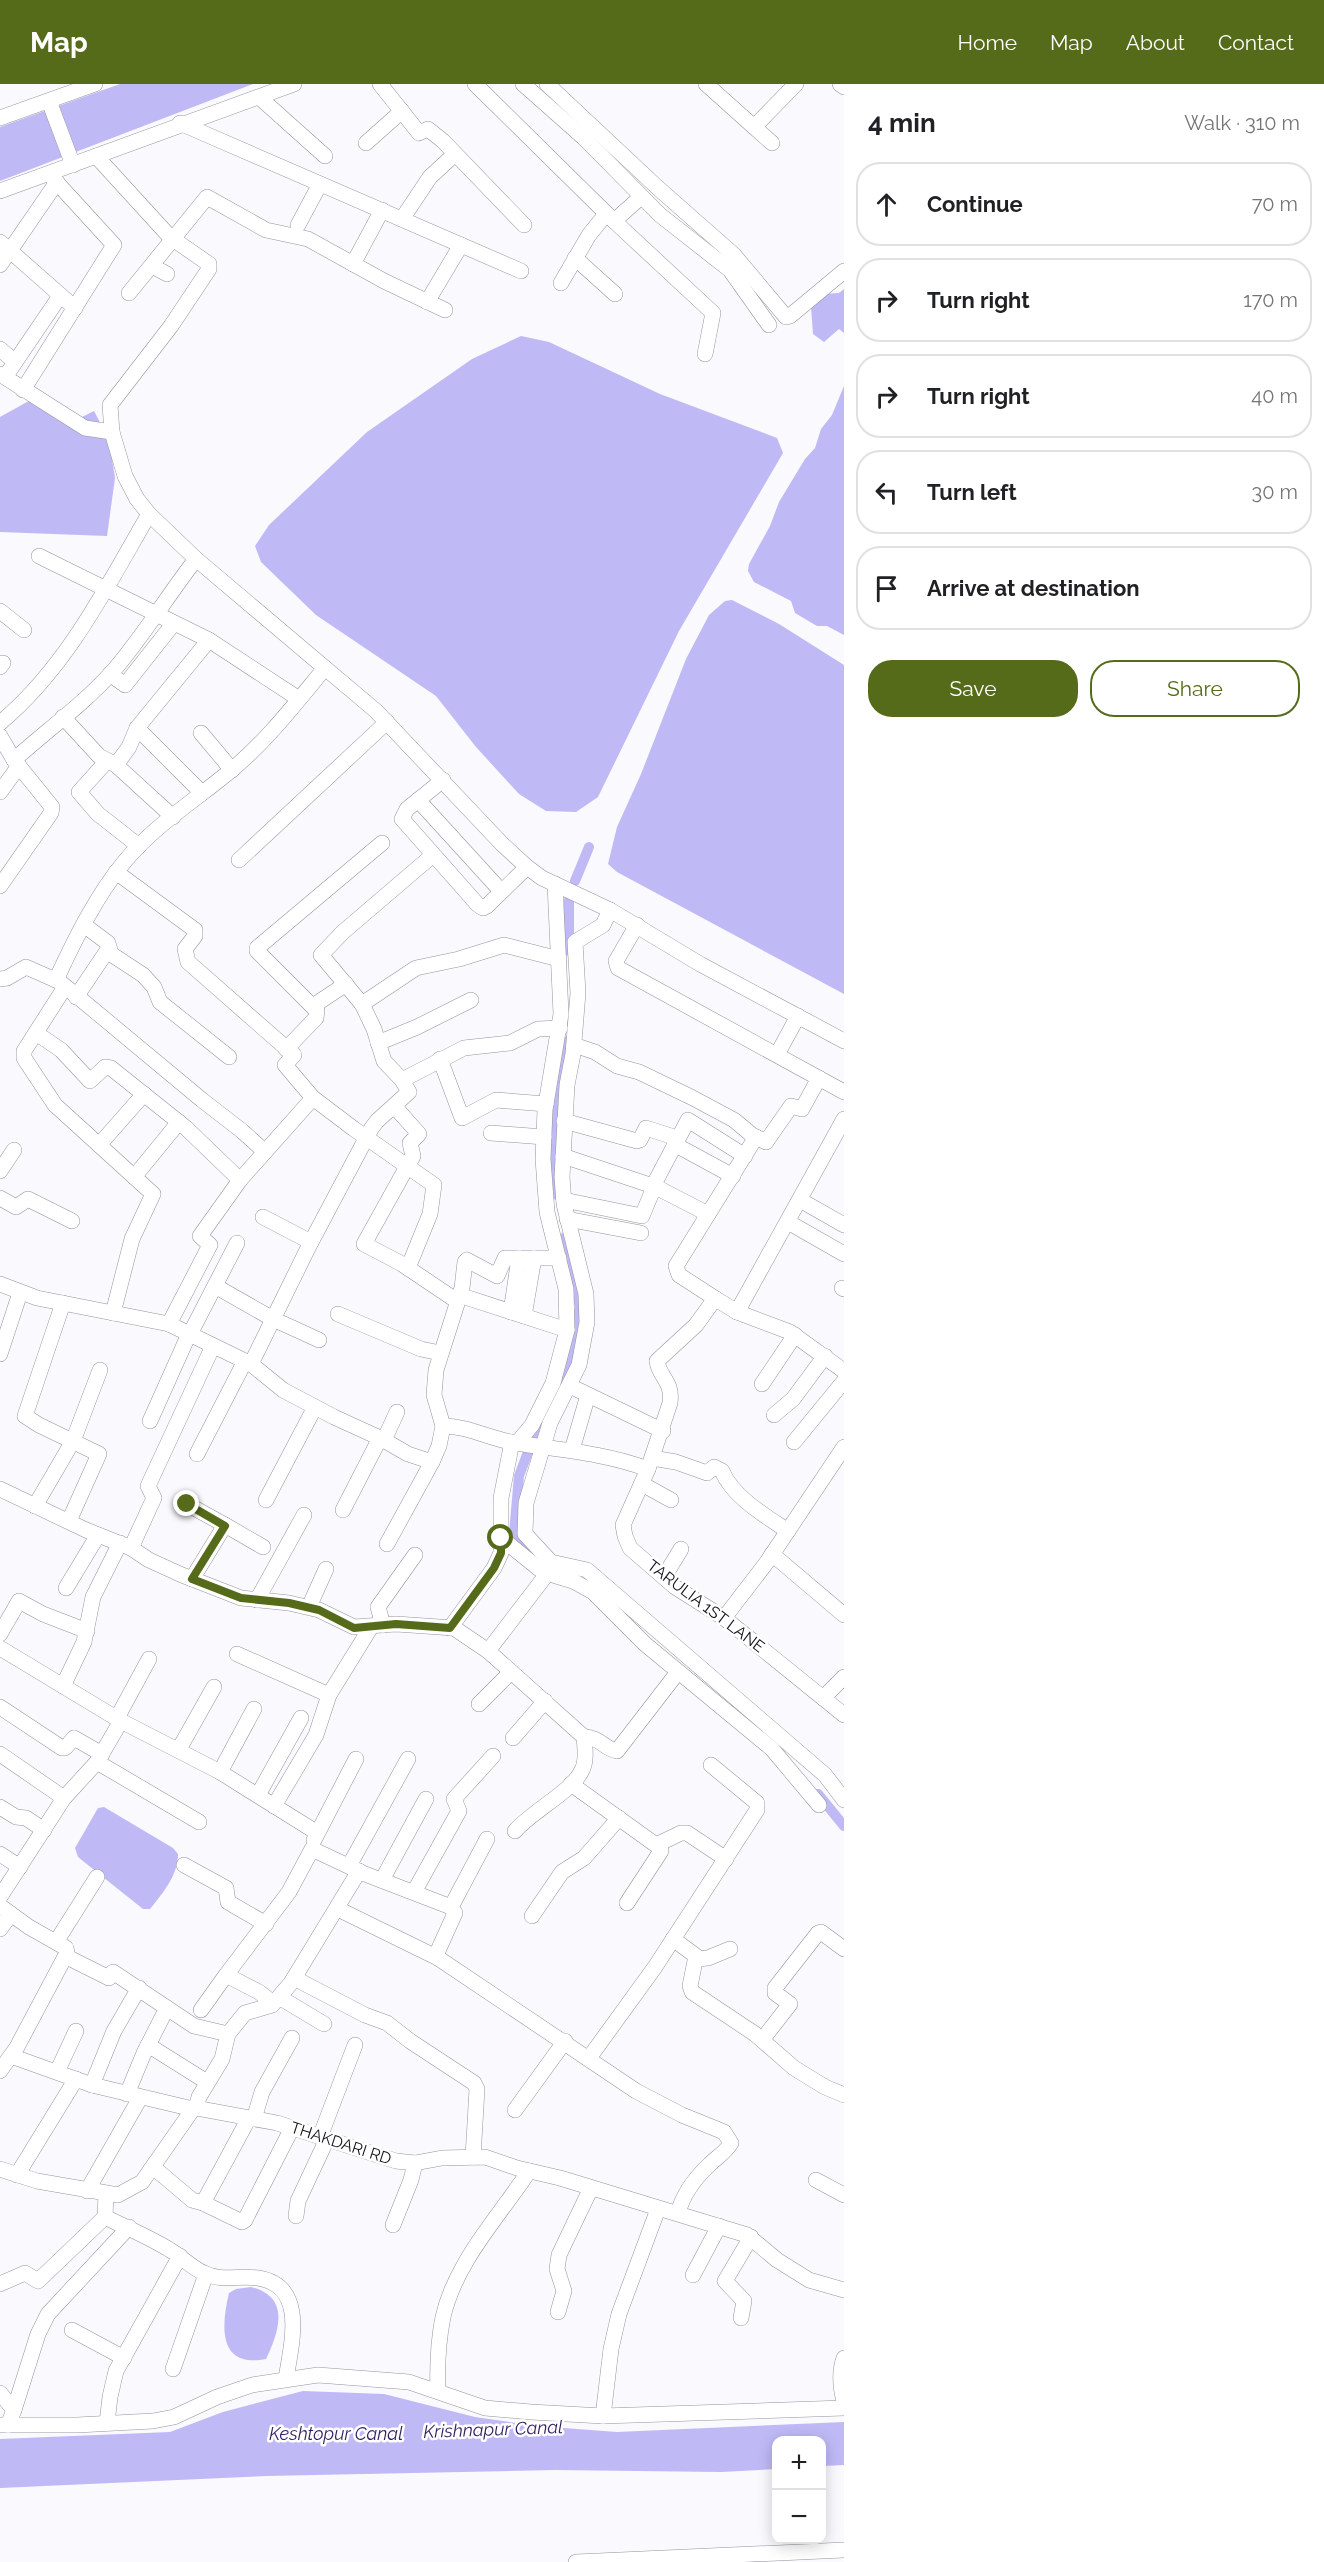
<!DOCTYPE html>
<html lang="en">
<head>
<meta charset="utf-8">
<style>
	:root { --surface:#fff; --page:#f6f6f6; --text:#202124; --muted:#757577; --line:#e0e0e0; --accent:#566b1a }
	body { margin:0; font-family:Raleway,sans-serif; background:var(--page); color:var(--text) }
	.controls { position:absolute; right:18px; bottom:18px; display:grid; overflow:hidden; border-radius:12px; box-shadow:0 3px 15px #0003 }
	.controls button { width:54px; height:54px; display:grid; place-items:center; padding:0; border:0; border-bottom:2px solid var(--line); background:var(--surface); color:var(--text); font:30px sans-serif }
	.stop { position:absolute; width:18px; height:18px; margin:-14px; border:4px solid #566b1a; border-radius:50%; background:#fff }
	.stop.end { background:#566b1a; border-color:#fff; box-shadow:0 2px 6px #0008 }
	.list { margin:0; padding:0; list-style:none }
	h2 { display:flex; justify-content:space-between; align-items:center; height:78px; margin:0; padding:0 24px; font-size:26px }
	h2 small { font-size:20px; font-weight:400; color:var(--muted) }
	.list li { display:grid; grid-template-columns:39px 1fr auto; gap:18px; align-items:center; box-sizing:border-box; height:84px; margin:0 12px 12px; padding:0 12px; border:2px solid var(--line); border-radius:24px }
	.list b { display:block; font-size:22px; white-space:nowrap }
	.list em { font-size:20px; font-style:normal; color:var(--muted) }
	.actions { display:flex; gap:12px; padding:18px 24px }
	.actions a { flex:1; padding:14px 0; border:2px solid var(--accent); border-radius:24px; text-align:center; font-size:21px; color:var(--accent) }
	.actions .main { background:var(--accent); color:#fff }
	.icon { flex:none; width:33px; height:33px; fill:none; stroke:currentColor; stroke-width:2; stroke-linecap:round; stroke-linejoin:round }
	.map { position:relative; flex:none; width:844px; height:2478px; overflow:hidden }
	header { display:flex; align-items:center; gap:36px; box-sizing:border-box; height:84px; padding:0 30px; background:var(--accent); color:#fff }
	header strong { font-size:28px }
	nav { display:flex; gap:33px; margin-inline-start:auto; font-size:21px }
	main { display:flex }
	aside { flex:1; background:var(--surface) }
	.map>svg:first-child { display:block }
	.water { fill:#bfb9f6 }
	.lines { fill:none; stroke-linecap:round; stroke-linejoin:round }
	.canal { stroke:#bfb9f6; stroke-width:10 }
	.minor-casing { stroke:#95949e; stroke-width:16 }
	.minor { stroke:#fff; stroke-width:15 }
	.route { stroke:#566b1a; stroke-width:8 }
	.labels { text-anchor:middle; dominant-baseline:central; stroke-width:5; stroke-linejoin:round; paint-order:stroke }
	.street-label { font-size:16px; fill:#111115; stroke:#fff }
	.water-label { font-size:18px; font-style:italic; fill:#2f1f63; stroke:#fff }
</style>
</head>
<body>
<header>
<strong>Map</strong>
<nav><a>Home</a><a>Map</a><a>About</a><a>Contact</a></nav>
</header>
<main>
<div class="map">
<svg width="844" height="2478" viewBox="0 0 844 2478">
	<rect width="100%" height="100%" fill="#f9f9fe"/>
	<g class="water">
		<polygon points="120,0 253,0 0,97 0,43"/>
		<polygon points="844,205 844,249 839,245 824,258 813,250 811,223 822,210 839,209"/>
		<polygon points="521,252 549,258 660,310 777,354 783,369 679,547 598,713 576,728 546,727 519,710 476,663 436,612 316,531 261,478 255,462 269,441 367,348 472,275"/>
		<polygon points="844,302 844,551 827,542 817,542 795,529 791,517 754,498 748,487 749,480 770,442 779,418 805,375 815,364 821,345 832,331"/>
		<polygon points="36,313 82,333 94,327 109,356 115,394 107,452 0,448 0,333"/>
		<polygon points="732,516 779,540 844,581 844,910 617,788 608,780 617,743 641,690 686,575 709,531 725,517"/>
		<path d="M104,1723L173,1764L178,1770C178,1791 163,1809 150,1825H143L78,1773L75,1764L98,1724Z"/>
		<path d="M251,2203C291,2213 279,2248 266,2275C218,2284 221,2243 229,2209L236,2205Z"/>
		<polygon points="303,2307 384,2310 475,2333 537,2342 617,2348 844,2338 844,2381 822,2382 822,2356 776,2356 776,2385 721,2388 555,2386 266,2392 0,2404 0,2355 170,2348 223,2328"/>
	</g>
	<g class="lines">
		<g class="canal">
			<polyline points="575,797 589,763"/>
			<polyline points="569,867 569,816"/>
			<path d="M557,1111C547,1057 560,1010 568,957"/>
			<polyline points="565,1153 580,1223 565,1296"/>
			<polyline points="530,1471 514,1450 519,1392 531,1360 549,1325"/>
			<polyline points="818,1710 844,1742"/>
		</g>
		<defs>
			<g id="minor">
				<polyline points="380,0 419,49 428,45 443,57 524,141"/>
				<polyline points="475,0 614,137 713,229 705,270"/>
				<polyline points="523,0 584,54 660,131 730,186 769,241"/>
				<polyline points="547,0 658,104 734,171 786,233 790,232 844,187"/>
				<polyline points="706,0 754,43 796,0"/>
				<polyline points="840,0 844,3"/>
				<polyline points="259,13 325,72"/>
				<polyline points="49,17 73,81"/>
				<polyline points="0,34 95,0"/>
				<polyline points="180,39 521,187"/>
				<polyline points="754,43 772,59"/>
				<polyline points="366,59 402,27"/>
				<polyline points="96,72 170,153 209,180 209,185 171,242 110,321 112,348 125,392 137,415 149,430 196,475 376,627 502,760 527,783 542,794 610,826 700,880 844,957"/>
				<polyline points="0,107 294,0"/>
				<polyline points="402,135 430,93 455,70"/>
				<polyline points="614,137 641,113"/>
				<polyline points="298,141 320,100"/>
				<polyline points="0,158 75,224"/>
				<polyline points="575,174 615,210"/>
				<polyline points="353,180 382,126"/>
				<polyline points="0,181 57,98"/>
				<polyline points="152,182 167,190"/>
				<polyline points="561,199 589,151 606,130"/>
				<polyline points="129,209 207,113 266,146 308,155 384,197 445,226"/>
				<polyline points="427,218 461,161"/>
				<polyline points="0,265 15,278"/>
				<polyline points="0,290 85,344 112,348"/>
				<polyline points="5,293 60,212"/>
				<polyline points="23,306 114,161 49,90"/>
				<polyline points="39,472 209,556 299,615"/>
				<polyline points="0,527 24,546"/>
				<polyline points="0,583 3,579"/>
				<polyline points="110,590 125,601 174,539"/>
				<polyline points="63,633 99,672 116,681 173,733"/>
				<path d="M0,639C67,583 106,504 149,430"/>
				<polyline points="137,644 202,709"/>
				<polyline points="201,649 232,686"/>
				<polyline points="0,652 14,676 52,723 51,729 0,802"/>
				<path d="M14,676C47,646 84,620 114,586C144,551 168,511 196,475"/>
				<polyline points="107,677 79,708 98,730 139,762"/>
				<polyline points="116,681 129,663 137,644 209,556"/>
				<polyline points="443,696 407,725 402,735 478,821 483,824 487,822 527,783"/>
				<polyline points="0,708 19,682"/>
				<polyline points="418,716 501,807"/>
				<polyline points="239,776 387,638"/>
				<polyline points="116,788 195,846 195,852 185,865 188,878 294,971 285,981 313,1014"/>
				<polyline points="610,826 603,841 575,858 578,909 573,970 567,1001 562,1093 564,1120 586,1210 587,1238 579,1281 550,1339 526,1419 525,1450 551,1478 587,1486 825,1691 844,1716"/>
				<polyline points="84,841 108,859 111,870 143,891 154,903 160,918 229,973"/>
				<polyline points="637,841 616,877 618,884 844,1008"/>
				<polyline points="0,895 7,894 26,883 60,898 202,1016 242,1047 264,1067"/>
				<path d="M56,896C75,855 96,812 125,777C154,742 194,717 229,688C266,658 295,620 325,584"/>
				<polyline points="65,903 24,967 24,974 55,1021 153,1110 132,1155 113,1229"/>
				<polyline points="76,913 109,864"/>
				<polyline points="362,920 416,884 459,875 504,861 559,875"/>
				<polyline points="313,922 346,900"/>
				<polyline points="36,949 61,966 90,997 105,983 111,984 185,1043 240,1096"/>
				<polyline points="378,959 417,943 471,916"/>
				<polyline points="574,961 595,968 617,982 639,988 691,1013 734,1036 752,1051 766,1058 791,1022 802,1025 819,994"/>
				<polyline points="286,965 316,934 317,927 257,867 257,864 382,759"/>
				<polyline points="779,967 798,932"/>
				<polyline points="440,975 462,1034 496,1016 546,1020"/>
				<polyline points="402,996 384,977 374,945 362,920 321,871 343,848 433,771"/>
				<polyline points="394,1022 419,1050 410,1059 413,1072 364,1160 402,1180 457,1217"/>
				<polyline points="564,1037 637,1057 640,1056 646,1044 677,1054"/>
				<polyline points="491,1049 544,1053"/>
				<polyline points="674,1060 733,1092"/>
				<polyline points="99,1061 144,1010"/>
				<polyline points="563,1072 653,1102 688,1036 745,1072"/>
				<polyline points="0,1087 14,1066"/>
				<polyline points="134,1093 179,1038"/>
				<polyline points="654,1102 708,1130"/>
				<polyline points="0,1114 16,1123 28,1115 72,1137"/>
				<polyline points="564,1116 642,1132 655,1101"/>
				<polyline points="800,1116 844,1141"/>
				<polyline points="263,1133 311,1158"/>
				<polyline points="567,1135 641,1149"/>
				<polyline points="788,1138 844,1170"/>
				<polyline points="0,1200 37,1214 169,1240 251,1280 283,1306 334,1333 380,1354 408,1370 432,1378 439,1362 443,1342 434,1311 436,1286 462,1204 465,1178 467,1176 497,1192 505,1174 559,1174"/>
				<polyline points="215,1202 273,1235 319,1256"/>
				<polyline points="842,1204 844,1205"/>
				<polyline points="459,1211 567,1246"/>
				<polyline points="716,1215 679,1191 676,1182 756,1053"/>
				<polyline points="63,1219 25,1332 39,1341 99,1370 69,1437"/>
				<polyline points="511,1228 519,1174"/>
				<polyline points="737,1228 844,1035"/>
				<polyline points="338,1230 421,1265 440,1269"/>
				<polyline points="524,1232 534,1174"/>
				<polyline points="169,1240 210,1161 200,1152 240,1096 313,1014 354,1045 434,1101 430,1130 408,1184"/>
				<polyline points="190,1250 237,1159"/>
				<polyline points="0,1270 20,1209"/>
				<polyline points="251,1280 309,1162 371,1045 377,1037 409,1008 402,996 464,964 510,959 538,945 560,944"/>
				<path d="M844,1287L790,1248L737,1228L716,1215L714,1216L696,1241L657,1277C659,1294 673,1296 670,1319L648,1385L623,1441L625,1452L630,1464L675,1503L724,1534L844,1631"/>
				<polyline points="762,1300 795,1251"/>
				<polyline points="570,1302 663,1347"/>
				<polyline points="774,1331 793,1315 825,1272"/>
				<polyline points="150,1337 189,1250"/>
				<path d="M443,1342C469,1342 490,1355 516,1359C561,1366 605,1369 648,1385"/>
				<polyline points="384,1356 397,1328"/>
				<polyline points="794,1358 844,1297"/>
				<polyline points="517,1359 532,1341 553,1299 567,1246 566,1205 547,1128 543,1075 545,1026 561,930 555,800"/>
				<polyline points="572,1366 588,1311"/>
				<polyline points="197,1370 245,1277"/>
				<path d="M652,1374L676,1378L707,1389L714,1383L722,1387C733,1413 764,1431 788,1447"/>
				<polyline points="642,1400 671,1416"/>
				<path d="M0,1405L86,1446L131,1464L149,1476L182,1491L241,1514L289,1519L319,1526L354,1543L396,1540L454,1544L488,1567L584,1653C585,1663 587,1677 582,1686C573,1707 532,1727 515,1747"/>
				<polyline points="266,1416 315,1323"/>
				<polyline points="187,1420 225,1441 192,1495"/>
				<polyline points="35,1422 73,1357 100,1286"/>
				<polyline points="343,1426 380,1354"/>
				<polyline points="225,1441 263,1463"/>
				<polyline points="501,1454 543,1488 573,1497 593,1508 645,1560 772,1665 819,1721"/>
				<polyline points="387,1460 432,1378"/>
				<polyline points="131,1464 154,1414 148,1402 213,1262"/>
				<polyline points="772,1470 844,1531"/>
				<polyline points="664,1493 681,1465"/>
				<polyline points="66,1504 98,1451"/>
				<polyline points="257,1516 304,1431"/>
				<polyline points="309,1523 326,1485"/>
				<polyline points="724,1534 767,1478 844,1363"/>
				<polyline points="383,1541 378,1523 415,1471"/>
				<polyline points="450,1544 494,1484 501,1469 501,1414 512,1358"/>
				<polyline points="0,1550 19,1517 43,1530 87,1547"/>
				<polyline points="0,1564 121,1637 220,1688 316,1748"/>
				<polyline points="488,1567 547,1490"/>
				<polyline points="237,1570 329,1611"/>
				<polyline points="63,1602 84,1558 93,1513 120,1459"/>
				<polyline points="823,1614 844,1593"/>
				<polyline points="479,1620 511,1588"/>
				<polyline points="0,1623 62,1664 65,1664 74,1654 102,1670"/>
				<polyline points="117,1634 149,1575"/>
				<path d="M584,1653C600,1653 604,1665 617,1667L678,1588"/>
				<polyline points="513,1654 545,1617"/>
				<polyline points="179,1665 214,1603"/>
				<polyline points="0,1670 64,1714"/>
				<polyline points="97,1678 199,1738"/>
				<polyline points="220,1688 254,1625"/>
				<polyline points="571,1700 656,1761 681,1749 687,1749 726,1775"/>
				<polyline points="258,1711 301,1634"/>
				<polyline points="274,1722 316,1651 329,1611 371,1543"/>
				<polyline points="0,1723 16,1733 26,1734 44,1746"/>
				<polyline points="314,1756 356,1675"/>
				<polyline points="0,1770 20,1783"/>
				<polyline points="184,1781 226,1804 228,1818 266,1840"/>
				<polyline points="349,1782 408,1675"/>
				<polyline points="382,1796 426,1715"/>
				<polyline points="414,1808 459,1727 454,1715 493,1672"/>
				<polyline points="0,1813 64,1714 97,1678 121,1637"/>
				<polyline points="627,1819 661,1767 659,1760"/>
				<polyline points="0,1822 29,1843 66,1864 67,1869 17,1963 0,1987"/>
				<polyline points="451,1823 487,1755"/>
				<polyline points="338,1825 438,1874"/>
				<polyline points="532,1832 562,1788 584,1774 619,1734"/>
				<polyline points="0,1845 11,1830"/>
				<polyline points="673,1855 696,1872 690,1902 692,1908 755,1950 794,1984 825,2003 844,2011"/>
				<polyline points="56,1858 97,1793"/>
				<polyline points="67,1873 109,1894"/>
				<polyline points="697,1875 708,1874 730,1865"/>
				<polyline points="113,1888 167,1924 144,1969 127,2010"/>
				<polyline points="294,1894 365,1931 387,1939 410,1957 474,1999 477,2005 473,2073"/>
				<polyline points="279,1913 324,1940"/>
				<path d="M273,1919L259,1908L226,1891L289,1808L312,1765L365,1790L451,1823L455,1829L437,1869L438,1874L636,2007L682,2031L724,2048L731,2059C725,2069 718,2072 710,2080C696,2093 683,2110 678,2129"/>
				<polyline points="167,1924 194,1942 228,1950"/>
				<polyline points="201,1926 226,1891"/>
				<polyline points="762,1956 790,1920 775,1909 775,1904 818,1849 821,1848 844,1865"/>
				<polyline points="148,1961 207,1998"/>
				<polyline points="11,1972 92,2001 193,2025"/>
				<polyline points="589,1974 655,1883 757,1726 757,1719 711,1681"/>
				<polyline points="57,1988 76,1947"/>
				<polyline points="92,2001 114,1947 139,1904"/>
				<polyline points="196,2024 199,2013 222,1975 228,1950 245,1929 272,1921 291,1899 359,1787"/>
				<polyline points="515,2026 565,1957"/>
				<polyline points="254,2035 262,2008 292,1954"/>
				<polyline points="320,2053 355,1961"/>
				<polyline points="153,2083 192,2116 203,2119 242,2138 245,2136 292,2044"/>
				<polyline points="0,2085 37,2097 118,2111 142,2098 193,2025 196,2024 277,2039 396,2077 415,2079 442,2074 485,2073 517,2084 560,2094 747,2151 777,2176 809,2196 844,2206"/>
				<polyline points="17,2091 76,1995"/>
				<polyline points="816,2096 844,2111"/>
				<polyline points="87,2107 140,2014"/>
				<path d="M106,2110L105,2133C127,2144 149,2153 170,2166C182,2173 192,2184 204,2189C221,2198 240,2191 258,2194C308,2202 291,2261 286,2295"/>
				<polyline points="203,2119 249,2034"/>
				<polyline points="296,2132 298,2117 327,2055"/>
				<polyline points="393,2141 411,2096 415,2079"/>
				<polyline points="693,2191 719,2142"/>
				<polyline points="0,2200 25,2189 38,2197 105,2133"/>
				<polyline points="558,2228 564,2207 557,2185 559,2171 591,2104"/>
				<polyline points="741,2234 744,2217 725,2197 751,2153"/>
				<polyline points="72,2246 124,2274"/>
				<path d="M844,2274C839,2288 840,2302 844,2317"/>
				<polyline points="173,2285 206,2190"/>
				<path d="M438,2307C437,2282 438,2258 443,2233C456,2177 498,2134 529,2087"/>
				<polyline points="0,2309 14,2326"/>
				<polyline points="603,2332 611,2265 619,2230 658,2125"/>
				<polyline points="107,2339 110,2313 116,2287 180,2172"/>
				<polyline points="0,2341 77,2341 153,2337 174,2333 217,2313 252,2301 318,2291 409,2298 485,2324 531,2328 603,2332 844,2324"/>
				<polyline points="8,2341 14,2326 38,2250 48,2230 129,2143"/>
				<polyline points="576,2478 844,2466"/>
			</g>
		</defs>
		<use href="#minor" class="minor-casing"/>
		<use href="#minor" class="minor"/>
	</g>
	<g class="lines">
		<polyline class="route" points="187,1420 225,1442 192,1495 241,1514 289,1519 319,1526 354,1544 396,1540 450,1544 494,1484 501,1469 501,1454"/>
	</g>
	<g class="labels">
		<g class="street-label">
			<text transform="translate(706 1522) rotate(37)">TARULIA 1ST LANE</text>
			<text transform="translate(341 2059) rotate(18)">THAKDARI RD</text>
		</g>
		<g class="water-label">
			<text transform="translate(493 2345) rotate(-2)">Krishnapur Canal</text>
			<text x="336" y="2349">Keshtopur Canal</text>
		</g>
	</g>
</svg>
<div class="controls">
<button>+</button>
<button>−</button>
</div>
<div class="stop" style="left:501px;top:1454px"></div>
<div class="stop end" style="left:187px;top:1420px"></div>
</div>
<aside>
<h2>4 min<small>Walk · 310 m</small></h2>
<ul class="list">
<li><svg class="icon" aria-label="ahead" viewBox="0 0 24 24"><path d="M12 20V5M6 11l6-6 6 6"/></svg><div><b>Continue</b></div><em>70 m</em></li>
<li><svg class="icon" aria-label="right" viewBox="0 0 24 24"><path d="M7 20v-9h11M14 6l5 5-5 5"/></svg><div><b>Turn right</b></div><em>170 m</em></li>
<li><svg class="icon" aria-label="right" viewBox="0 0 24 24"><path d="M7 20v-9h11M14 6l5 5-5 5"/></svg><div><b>Turn right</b></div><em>40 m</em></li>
<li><svg class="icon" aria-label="left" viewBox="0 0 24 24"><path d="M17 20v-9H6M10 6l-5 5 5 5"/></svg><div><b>Turn left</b></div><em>30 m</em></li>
<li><svg class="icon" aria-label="arrive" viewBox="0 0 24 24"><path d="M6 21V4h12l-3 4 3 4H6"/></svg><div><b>Arrive at destination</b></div></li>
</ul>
<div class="actions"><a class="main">Save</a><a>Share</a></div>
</aside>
</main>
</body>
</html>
